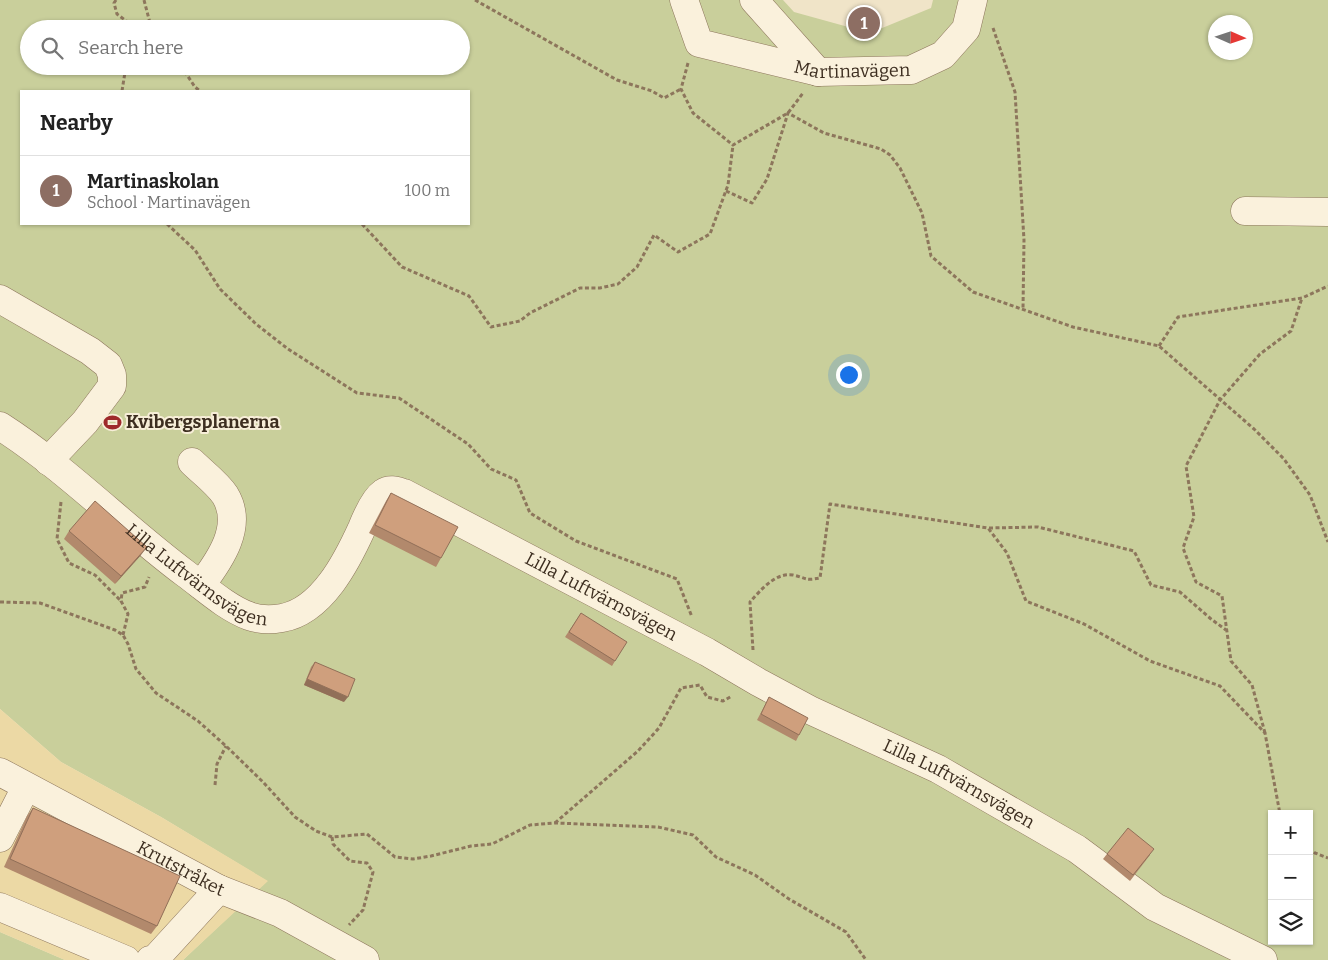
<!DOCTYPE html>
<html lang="en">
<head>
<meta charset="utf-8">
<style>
	:root { --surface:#fff; --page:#f2f2f2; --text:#222; --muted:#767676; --line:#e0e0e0; --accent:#9e2a2b }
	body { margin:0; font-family:Bitter,serif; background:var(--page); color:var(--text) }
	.controls { position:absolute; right:15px; bottom:15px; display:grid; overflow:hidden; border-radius:0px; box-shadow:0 1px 4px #0004 }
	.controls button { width:45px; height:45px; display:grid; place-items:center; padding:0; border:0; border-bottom:1px solid var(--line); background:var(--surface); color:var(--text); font:25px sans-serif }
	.compass { position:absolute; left:1208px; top:15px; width:45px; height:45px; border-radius:50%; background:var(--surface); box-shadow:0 1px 4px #0004; rotate:93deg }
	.you { position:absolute; left:848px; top:374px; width:18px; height:18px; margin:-12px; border:4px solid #fff; border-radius:50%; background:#1a73e8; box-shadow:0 0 0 8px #1a73e833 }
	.badge { display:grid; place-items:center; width:32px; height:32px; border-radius:50%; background:var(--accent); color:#fff; font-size:16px; font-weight:700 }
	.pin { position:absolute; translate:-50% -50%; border:2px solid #fff; box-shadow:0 1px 5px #0006 }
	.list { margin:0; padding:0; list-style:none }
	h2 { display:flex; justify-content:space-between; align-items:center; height:65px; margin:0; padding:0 20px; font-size:21px }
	h2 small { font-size:16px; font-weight:400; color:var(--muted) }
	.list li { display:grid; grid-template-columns:32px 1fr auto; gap:15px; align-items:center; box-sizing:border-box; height:70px; padding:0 20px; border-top:1px solid var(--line) }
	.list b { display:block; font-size:19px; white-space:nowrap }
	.list p { margin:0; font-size:16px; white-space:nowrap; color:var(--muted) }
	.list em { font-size:16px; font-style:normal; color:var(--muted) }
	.icon { flex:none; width:28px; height:28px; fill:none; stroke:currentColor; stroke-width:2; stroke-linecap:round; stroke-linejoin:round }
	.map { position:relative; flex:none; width:1328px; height:960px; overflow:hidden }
	.search { position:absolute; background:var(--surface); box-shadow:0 1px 4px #0004; left:20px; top:20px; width:450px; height:55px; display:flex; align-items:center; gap:12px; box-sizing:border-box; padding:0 18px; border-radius:28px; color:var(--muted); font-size:19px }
	.panel { position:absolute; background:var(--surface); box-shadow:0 1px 4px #0004; left:20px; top:90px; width:450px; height:135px; border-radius:0px }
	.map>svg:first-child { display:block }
	.green { fill:#c9cf9b; fill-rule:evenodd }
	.sand { fill:#ecd9a5 }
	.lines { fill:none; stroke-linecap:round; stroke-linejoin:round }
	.minor-casing { stroke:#8d765c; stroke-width:29 }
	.path { stroke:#8d765c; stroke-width:3; stroke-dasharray:4 2.5; stroke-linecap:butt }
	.minor { stroke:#faf1dc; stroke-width:28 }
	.wall { fill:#b2896c }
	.shaded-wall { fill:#916f58 }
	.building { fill:#cf9f7d; stroke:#916f58 }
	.labels { text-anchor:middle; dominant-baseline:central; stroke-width:4; stroke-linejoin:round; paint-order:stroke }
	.street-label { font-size:18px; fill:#3d2e20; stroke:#f7eed8 }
	.poi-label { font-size:18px; font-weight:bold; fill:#3d2e20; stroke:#f7eed8; text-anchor:start }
</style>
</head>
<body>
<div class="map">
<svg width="1328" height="960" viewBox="0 0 1328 960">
	<rect width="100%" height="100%" fill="#f0e4c8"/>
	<g class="green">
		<path d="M0,0H783L794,12L870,33L931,8L933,0H1328V960H183L267,881L161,817L61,762L0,709ZM1216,22H1246V52H1216ZM29,29H461V66H29ZM21,91H469V224H21ZM1272,814H1309V941H1272Z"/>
		<polygon points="0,932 65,960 0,960"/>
	</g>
	<polygon class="sand" points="0,709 61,762 161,817 268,881 183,960 65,960 0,932"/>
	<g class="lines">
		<defs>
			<g id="minor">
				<path id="s1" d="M684,0L699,43L818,72L911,70L943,55L966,29L973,0"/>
				<polyline points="754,0 818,72"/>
				<polyline points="1245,211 1328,212"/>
				<polyline points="0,299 90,351 108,365 112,375 112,386 85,422 48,461"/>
				<path id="s2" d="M0,426C67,469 123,527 186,574C205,588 227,608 249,616C260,620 271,620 282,618C322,611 347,561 362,528C366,518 374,499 383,493C390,488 397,491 404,493L707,652L758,682L812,711L938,769L1077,849L1155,907L1263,960"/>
				<path d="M192,462C202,472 217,483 225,495C244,526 220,560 201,585"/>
				<path id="s3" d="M0,772L219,889L280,913L365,960"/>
				<polyline points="0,838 26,787"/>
				<polyline points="0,907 126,960"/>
				<polyline points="150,960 155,959 219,889"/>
			</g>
		</defs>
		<use href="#minor" class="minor-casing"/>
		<g class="path">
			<polyline points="116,0 114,3 117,14 129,23 130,29"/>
			<polyline points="144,0 150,23 154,29"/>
			<polyline points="475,0 617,80 652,91 664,98 681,89"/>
			<polyline points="993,28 1015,92 1024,240 1023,309"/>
			<polyline points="688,63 681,89 693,113 733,145 788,113 803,93"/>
			<polyline points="181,66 195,87 200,91"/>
			<polyline points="122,91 126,66"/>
			<polyline points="726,191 752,203 767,179 788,113 824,133 881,149 890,155 900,168 922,213 931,256 973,292 1073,327 1159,346 1254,429 1284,459 1310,495 1328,542"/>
			<polyline points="167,224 195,250 220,289 256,324 288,349 357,393 399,398 468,444 491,469 516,480 530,513 576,541 677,579 692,617"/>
			<polyline points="362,224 402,267 469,296 491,327 520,321 530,313 580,288 600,288 618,284 637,267 654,235 678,252 710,234 728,185 733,145"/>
			<polyline points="1159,346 1178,317 1302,298 1328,286"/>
			<polyline points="61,502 57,539 69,563 95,575 121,601"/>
			<polyline points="989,528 1038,527 1134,551 1151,585 1180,592 1211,619 1226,630"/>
			<polyline points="0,602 40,603 115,630 123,635 128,644 136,669 156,693 198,721 226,746 263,782 295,817 316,831 332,837 367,834 395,857 413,859 431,856 471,846 492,844 530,825 555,823 658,827 693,835 716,857 755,875 789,899 846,932 866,960"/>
			<polyline points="123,635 128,614 121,601 122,593 145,587 149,577"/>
			<path d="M753,650L750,602C760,591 775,572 793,575C807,578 804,581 820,578L830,504L988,528L1007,553L1026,601L1084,624L1150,661L1220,686L1265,733L1280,814"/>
			<polyline points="1265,733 1252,685 1231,661 1222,596 1196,582 1183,548 1194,517 1186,466 1220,400 1260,354 1291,331 1302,298"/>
			<polyline points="215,785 217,764 226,746"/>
			<polyline points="555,823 638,751 659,728 681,688 700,685 707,697 723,701 732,696"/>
			<polyline points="332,837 333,844 350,861 367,863 373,872 363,910 349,925"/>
			<polyline points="1309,848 1315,853 1328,858"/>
		</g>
		<use href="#minor" class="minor"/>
	</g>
	<g class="wall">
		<polygon points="391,493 441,558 436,567 369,533 386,501"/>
		<polygon points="69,531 141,555 115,584 64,539"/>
		<polygon points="581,613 615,661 612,666 565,637"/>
		<polygon points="315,662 344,702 304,685 311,667"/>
		<polygon points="769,697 799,735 796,741 757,720 766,703"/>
		<polygon points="33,808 157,926 151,934 4,867 27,816"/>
		<polygon points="1107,854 1150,855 1130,881 1103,859"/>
	</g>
	<g class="shaded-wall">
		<polygon points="147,547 141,555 115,584 121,576"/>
		<polygon points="307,679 348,697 344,702 304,685"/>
	</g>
	<g class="building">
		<polygon points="391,493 458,527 441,558 375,525"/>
		<polygon points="95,501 147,547 121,576 69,531"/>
		<polygon points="581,613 627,642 615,661 569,632"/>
		<polygon points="315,662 355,679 348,697 307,679"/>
		<polygon points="769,697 808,718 799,735 761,714"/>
		<polygon points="33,808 180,876 157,926 10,859"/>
		<polygon points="1128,828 1154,849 1133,875 1107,854"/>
	</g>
	<defs>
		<symbol id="stadium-bare" viewBox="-9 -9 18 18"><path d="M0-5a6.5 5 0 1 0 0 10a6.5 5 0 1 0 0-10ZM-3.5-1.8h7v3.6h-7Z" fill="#9e2a2b" stroke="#f7eed8" stroke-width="2.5" paint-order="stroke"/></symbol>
	</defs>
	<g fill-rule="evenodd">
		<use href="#stadium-bare" x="100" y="410" width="25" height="25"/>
	</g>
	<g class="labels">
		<g class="street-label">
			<text stroke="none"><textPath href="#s1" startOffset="202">Martinavägen</textPath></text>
			<text stroke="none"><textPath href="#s2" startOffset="248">Lilla Luftvärnsvägen</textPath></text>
			<text stroke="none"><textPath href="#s2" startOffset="758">Lilla Luftvärnsvägen</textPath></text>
			<text stroke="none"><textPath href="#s2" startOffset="1162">Lilla Luftvärnsvägen</textPath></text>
			<text stroke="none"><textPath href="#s3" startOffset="205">Krutstråket</textPath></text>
		</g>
		<g class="poi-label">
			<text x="126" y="422">Kvibergsplanerna</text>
		</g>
	</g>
</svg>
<div class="controls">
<button>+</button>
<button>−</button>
<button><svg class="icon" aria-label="layers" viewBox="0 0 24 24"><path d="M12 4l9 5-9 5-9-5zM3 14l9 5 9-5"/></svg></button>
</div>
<svg class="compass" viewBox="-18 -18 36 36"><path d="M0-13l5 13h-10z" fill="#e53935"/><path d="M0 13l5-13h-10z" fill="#767676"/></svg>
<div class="you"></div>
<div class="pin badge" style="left:864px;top:23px;background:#8d6e63">1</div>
<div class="search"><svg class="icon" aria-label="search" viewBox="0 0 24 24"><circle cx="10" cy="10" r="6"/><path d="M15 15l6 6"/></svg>Search here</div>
<section class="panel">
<h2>Nearby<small></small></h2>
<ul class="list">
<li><span class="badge" style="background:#8d6e63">1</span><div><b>Martinaskolan</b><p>School · Martinavägen</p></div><em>100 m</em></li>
</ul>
</section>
</div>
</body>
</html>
